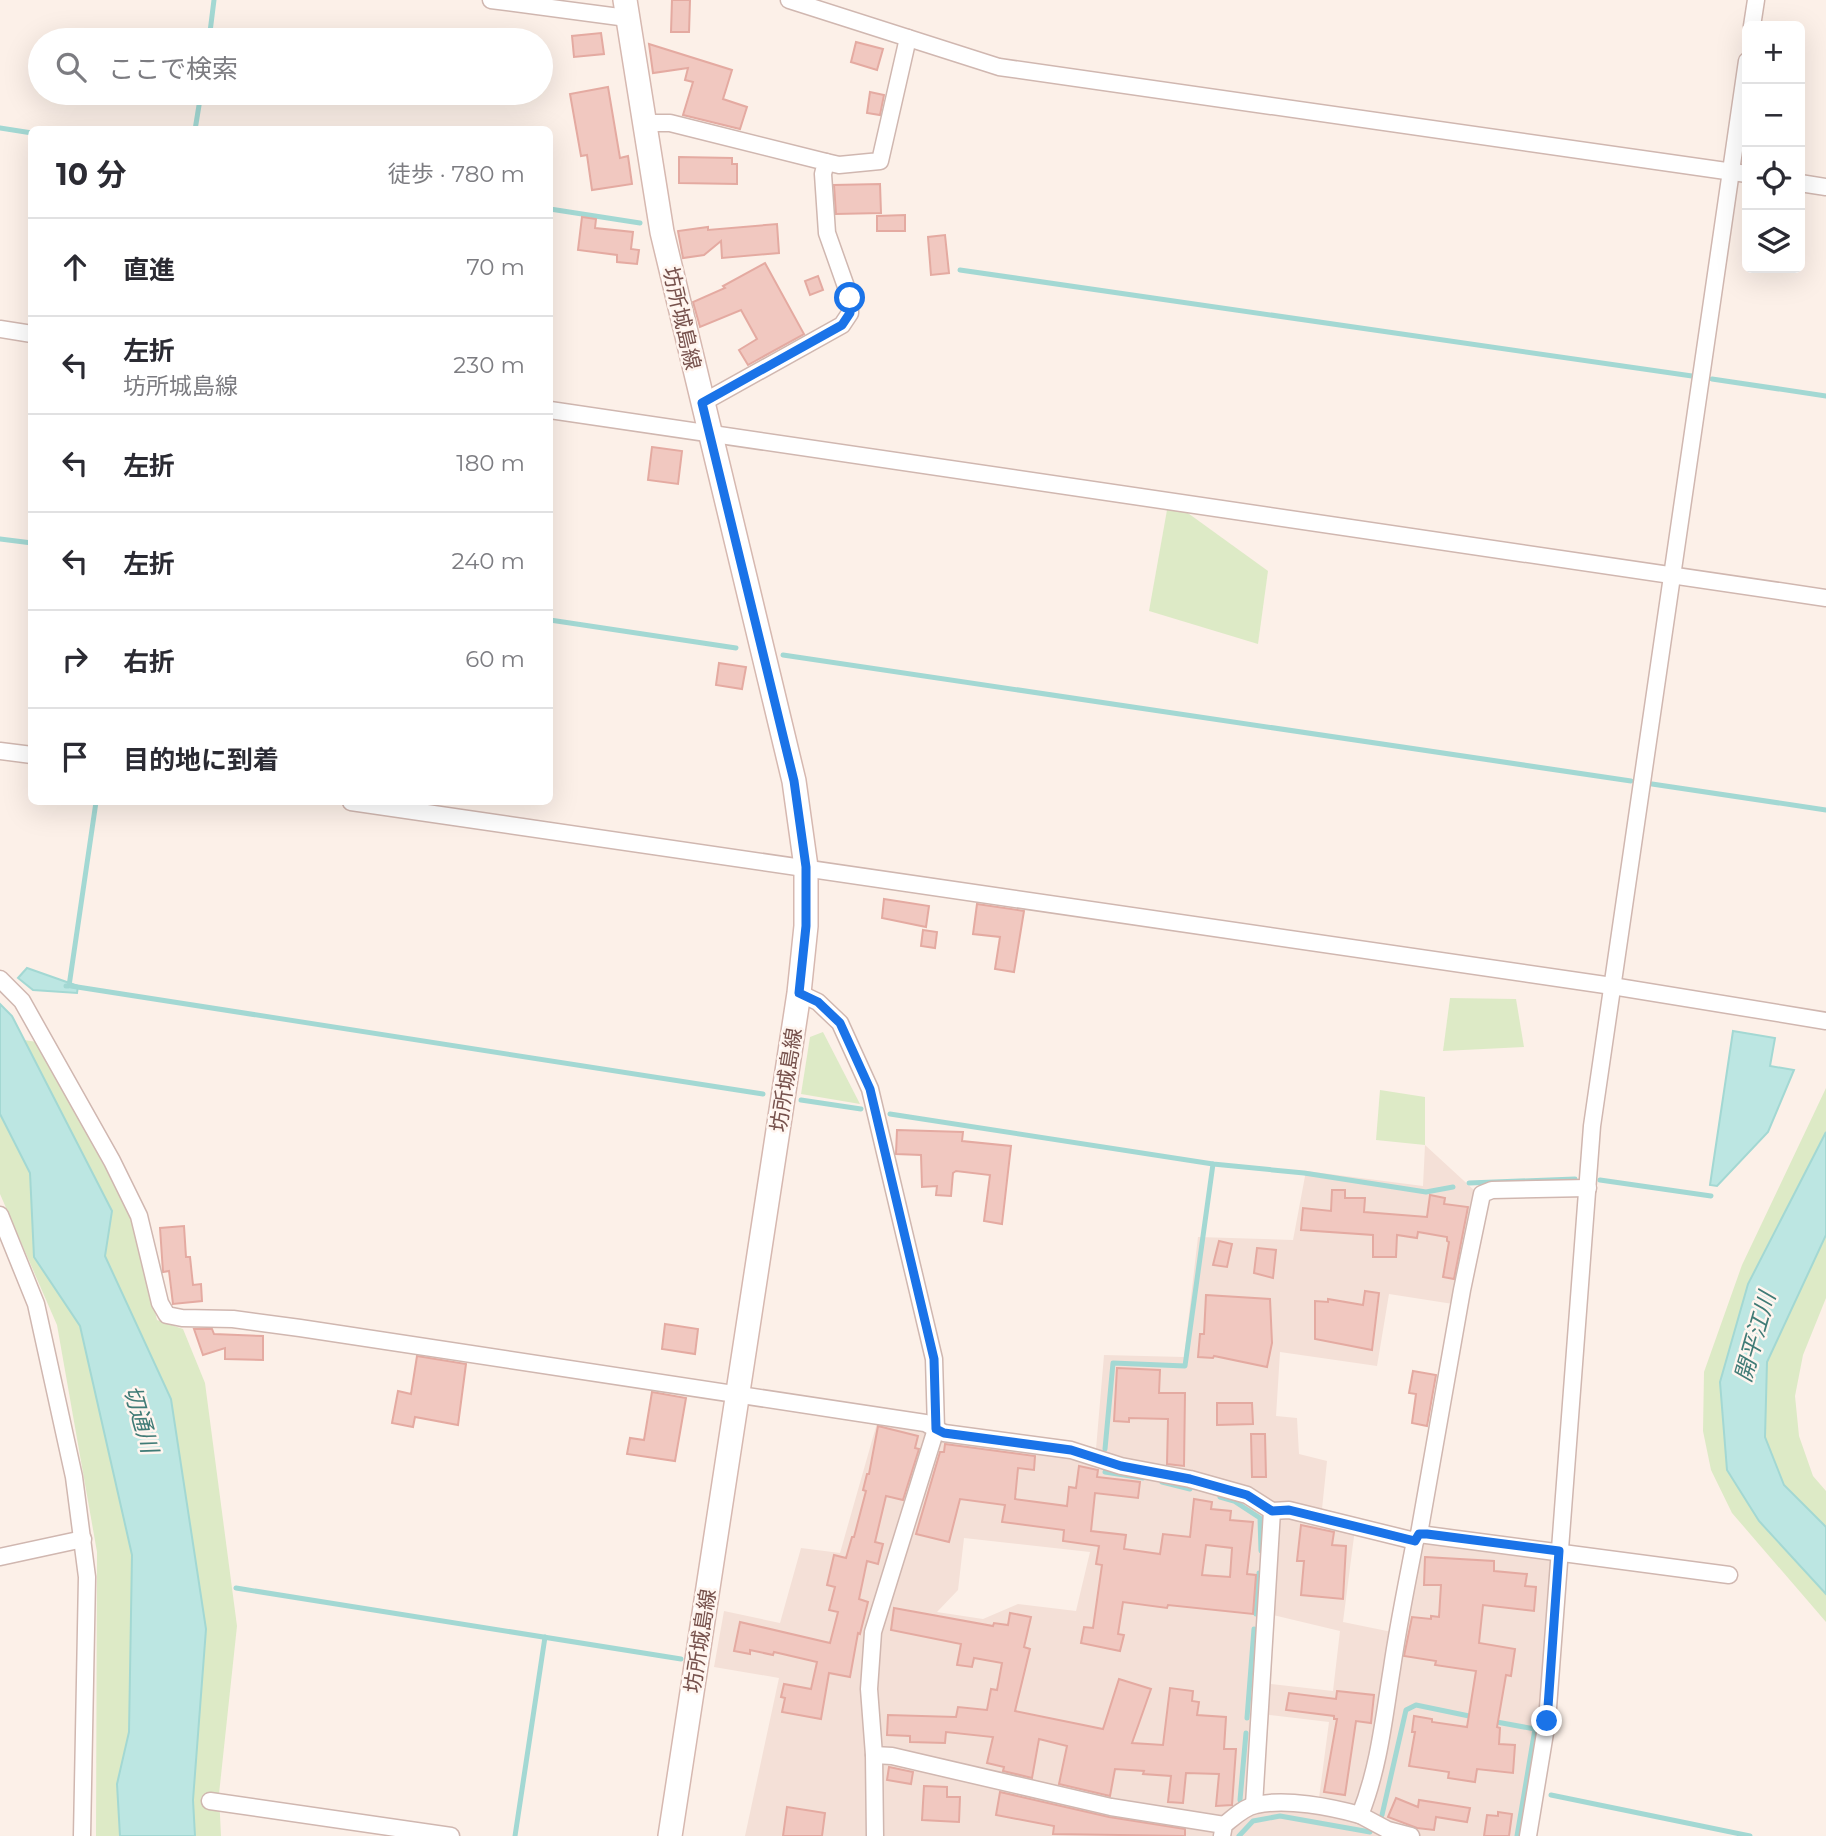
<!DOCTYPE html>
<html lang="ja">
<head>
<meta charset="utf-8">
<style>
	:root { --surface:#fff; --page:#f2f2f3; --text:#2b2b33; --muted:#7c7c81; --line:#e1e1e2 }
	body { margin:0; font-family:Montserrat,"Noto Sans JP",sans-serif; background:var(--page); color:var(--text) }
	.controls { position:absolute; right:21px; top:21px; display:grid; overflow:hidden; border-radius:10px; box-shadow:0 7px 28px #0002 }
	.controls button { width:63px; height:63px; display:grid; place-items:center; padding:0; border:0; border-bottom:2px solid var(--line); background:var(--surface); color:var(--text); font:35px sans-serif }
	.stop { position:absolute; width:21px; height:21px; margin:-16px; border:5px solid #1a73e8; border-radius:50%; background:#fff }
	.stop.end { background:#1a73e8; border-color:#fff; box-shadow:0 2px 7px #0008 }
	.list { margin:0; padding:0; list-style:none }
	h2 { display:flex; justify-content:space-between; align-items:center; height:91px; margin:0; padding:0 28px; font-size:30px }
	h2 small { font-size:23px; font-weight:400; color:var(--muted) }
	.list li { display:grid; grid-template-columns:46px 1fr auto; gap:21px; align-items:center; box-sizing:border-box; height:98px; padding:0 28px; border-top:2px solid var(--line) }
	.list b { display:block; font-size:26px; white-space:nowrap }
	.list p { margin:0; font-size:23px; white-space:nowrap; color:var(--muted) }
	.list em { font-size:23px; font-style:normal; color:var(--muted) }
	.icon { flex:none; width:38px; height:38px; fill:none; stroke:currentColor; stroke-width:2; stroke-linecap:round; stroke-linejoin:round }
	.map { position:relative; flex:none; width:1826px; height:1836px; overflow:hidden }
	.search { position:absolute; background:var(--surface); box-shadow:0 7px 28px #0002; left:28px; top:28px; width:525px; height:77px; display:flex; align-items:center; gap:18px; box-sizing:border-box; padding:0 24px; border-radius:38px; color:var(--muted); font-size:26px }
	.panel { position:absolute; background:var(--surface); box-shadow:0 7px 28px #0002; left:28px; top:126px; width:525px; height:679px; border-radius:10px }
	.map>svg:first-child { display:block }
	.residential { fill:#f4e0d7; fill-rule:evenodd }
	.green { fill:#ddeac6 }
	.water { fill:#bce6e2; stroke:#a3d8d3; stroke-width:2 }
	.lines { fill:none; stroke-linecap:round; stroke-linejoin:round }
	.stream { stroke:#a3d8d3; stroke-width:5 }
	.building { fill:#f1c8c0; stroke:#e4aaa1; stroke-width:2; fill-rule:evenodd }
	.street-casing { stroke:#d0b7b0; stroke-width:19 }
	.secondary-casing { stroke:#d6b8b0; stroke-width:26 }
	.street { stroke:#fff; stroke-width:16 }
	.secondary { stroke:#fff; stroke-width:23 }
	.route { stroke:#1a73e8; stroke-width:9 }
	.labels { text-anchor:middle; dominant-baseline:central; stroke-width:5; stroke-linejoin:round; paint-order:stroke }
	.street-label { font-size:21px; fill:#76514c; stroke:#fff5ef }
	.water-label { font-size:23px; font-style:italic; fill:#407b76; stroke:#fff5ef }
</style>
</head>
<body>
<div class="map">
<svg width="1826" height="1836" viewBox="0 0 1826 1836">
	<rect width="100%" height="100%" fill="#fcf0e8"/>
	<path class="residential" d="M1425,1145L1488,1203L1453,1304L1389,1294L1377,1366L1280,1352L1276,1416L1297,1418L1299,1454L1327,1461L1322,1509L1356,1521L1343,1622L1392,1632L1413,1525L1555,1543L1534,1836H745L779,1678L714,1667L724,1611L780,1623L801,1548L840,1553L881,1409L926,1414L949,1425L1096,1449L1104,1355L1184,1357L1198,1237L1293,1240L1306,1171L1423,1186ZM964,1538L1090,1552L1076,1611L1018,1604L983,1619L937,1612L958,1590ZM1273,1615L1340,1631L1333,1691L1271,1684ZM1269,1715L1329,1722L1319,1798L1262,1795Z"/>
	<g class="green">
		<polygon points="1167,510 1185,511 1268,571 1258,644 1149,611"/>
		<polygon points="1450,998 1516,999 1524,1047 1443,1051"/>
		<polygon points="823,1032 860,1104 801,1094 810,1037"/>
		<polygon points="24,1040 37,1042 133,1219 157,1320 183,1329 205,1383 237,1626 219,1794 221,1836 195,1836 171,1399 105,1256 112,1211"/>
		<polygon points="1826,1088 1826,1132 1748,1284 1759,1521 1826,1594 1826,1622 1732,1513 1711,1470 1703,1431 1704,1372 1742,1265"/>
		<polygon points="1380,1090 1425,1097 1425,1145 1376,1140"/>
		<polygon points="0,1114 30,1173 34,1257 80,1326 132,1555 129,1732 117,1784 120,1836 96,1836 97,1552 57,1325 0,1194"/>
		<polygon points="1826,1235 1826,1298 1803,1355 1795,1396 1799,1436 1813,1476 1826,1491 1826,1527 1784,1485 1765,1438 1767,1362"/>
	</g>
	<g class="water">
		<polygon points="27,968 78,986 77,993 33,990 18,978"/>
		<polygon points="0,1004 12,1016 112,1211 105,1256 171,1399 206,1629 193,1800 195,1836 120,1836 117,1784 129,1732 132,1555 80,1326 34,1257 30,1173 0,1114"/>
		<polygon points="1733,1031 1775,1038 1770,1066 1794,1070 1768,1132 1717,1186 1710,1185"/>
		<polygon points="1826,1132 1826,1235 1767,1362 1765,1437 1784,1485 1826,1527 1826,1594 1759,1521 1727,1470 1720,1382 1748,1284"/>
	</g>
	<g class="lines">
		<g class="stream">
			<polyline points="209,40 214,0"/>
			<polyline points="0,128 32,133"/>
			<polyline points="195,130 201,93"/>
			<polyline points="550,209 640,223"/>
			<polyline points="960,270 1692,376"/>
			<polyline points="1712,379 1826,396"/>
			<polyline points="0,539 32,543"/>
			<polyline points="550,620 736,648"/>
			<polyline points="783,655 1631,781"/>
			<polyline points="1652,784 1826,810"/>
			<polyline points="66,986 69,986 96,802"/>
			<polyline points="71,986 763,1094"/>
			<polyline points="801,1100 861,1109"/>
			<polyline points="890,1114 1213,1164 1304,1173 1426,1192 1453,1187"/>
			<polyline points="1600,1180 1711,1196"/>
			<polyline points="1469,1183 1575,1179"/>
			<polyline points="1105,1449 1113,1363 1185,1366 1213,1164"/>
			<polyline points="1105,1472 1143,1478"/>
			<polyline points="1162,1482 1190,1489"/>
			<polyline points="1220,1497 1234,1501 1260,1518 1261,1551"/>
			<polyline points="236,1588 681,1659"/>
			<polyline points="1256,1614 1259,1573"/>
			<polyline points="1247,1718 1254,1629"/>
			<polyline points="1491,1721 1535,1729 1517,1836"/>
			<polyline points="1551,1795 1750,1836"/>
			<polyline points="1240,1800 1246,1733"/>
			<polyline points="1382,1815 1406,1710 1416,1705 1474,1717"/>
			<polyline points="515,1836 545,1637"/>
			<polyline points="1239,1836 1253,1821 1280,1816 1370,1832"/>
		</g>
	</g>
	<g class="building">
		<polygon points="672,0 690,0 689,32 671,32"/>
		<polygon points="601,33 604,54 574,57 572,36"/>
		<polygon points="856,42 883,49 877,70 851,62"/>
		<polygon points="649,44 732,70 723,99 747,107 740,129 683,115 693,82 685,80 688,68 653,73"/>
		<polygon points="608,87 620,158 628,156 632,184 592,190 587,155 581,156 570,94"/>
		<polygon points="870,92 884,95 880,115 867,113"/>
		<polygon points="679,157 732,158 732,164 737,164 737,184 679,183"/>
		<polygon points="880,184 881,213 836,214 834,185"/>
		<polygon points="905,215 905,231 877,231 877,216"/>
		<polygon points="582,217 596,219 595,228 633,232 631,249 639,250 637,264 617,262 617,255 578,250"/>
		<polygon points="777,224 779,253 722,258 721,241 704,255 683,258 678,231 708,227 708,230"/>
		<polygon points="945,235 949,273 931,275 928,237"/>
		<polygon points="765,263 804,334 748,365 739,350 757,339 741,310 700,327 693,302 725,288 723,286"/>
		<polygon points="818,276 823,290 810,295 805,281"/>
		<polygon points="652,447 682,451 678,484 648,480"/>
		<polygon points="719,663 746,667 742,689 716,685"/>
		<polygon points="884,899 929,906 926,927 882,918"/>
		<polygon points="977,904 1024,911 1014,972 995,969 1000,937 973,934"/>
		<polygon points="923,930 937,932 935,948 921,946"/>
		<polygon points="897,1130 963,1132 962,1141 1011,1146 1002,1224 984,1221 990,1175 956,1171 953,1173 951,1196 936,1195 937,1186 922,1187 921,1155 896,1154"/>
		<polygon points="1332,1190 1345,1190 1345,1198 1365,1198 1364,1212 1427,1217 1430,1195 1445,1198 1444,1204 1468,1207 1454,1279 1443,1277 1449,1242 1447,1241 1447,1237 1418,1232 1417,1238 1397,1235 1396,1257 1373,1257 1373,1235 1301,1230 1303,1208 1331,1211"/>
		<polygon points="184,1226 186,1257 190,1257 193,1285 201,1284 202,1301 173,1304 169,1271 163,1272 160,1228"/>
		<polygon points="1219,1241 1232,1244 1227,1267 1213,1265"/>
		<polygon points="1257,1248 1276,1250 1273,1278 1254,1273"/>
		<polygon points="1365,1291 1379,1293 1372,1350 1315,1339 1315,1301 1328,1302 1328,1299 1363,1305"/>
		<polygon points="1206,1295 1270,1299 1272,1343 1267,1367 1214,1356 1213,1358 1198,1357 1200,1334 1204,1334"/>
		<polygon points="665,1324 698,1329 695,1354 662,1349"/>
		<polygon points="194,1329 212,1329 214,1334 263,1336 263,1360 225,1359 225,1348 203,1355"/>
		<polygon points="417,1356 466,1364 458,1425 415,1417 413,1427 392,1423 398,1391 411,1394"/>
		<polygon points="1117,1368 1160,1370 1159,1393 1185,1393 1184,1466 1167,1464 1168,1419 1129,1418 1129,1422 1114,1421"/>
		<polygon points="1413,1371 1436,1375 1427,1426 1412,1423 1416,1394 1409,1393"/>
		<polygon points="652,1392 686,1398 675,1461 627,1454 630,1438 644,1440"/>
		<polygon points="1217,1403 1252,1403 1253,1424 1217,1425"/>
		<polygon points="878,1426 918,1436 915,1448 919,1449 903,1500 886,1496 875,1542 883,1544 878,1564 867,1561 859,1599 868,1602 860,1634 858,1633 850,1677 829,1673 821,1719 782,1712 785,1698 781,1697 784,1684 811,1689 817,1662 774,1652 773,1655 750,1650 750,1654 734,1651 740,1622 830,1643 838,1612 829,1610 835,1587 827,1585 834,1555 846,1558 852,1537 854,1537 866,1491 863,1490 867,1474 869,1474"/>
		<polygon points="1251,1434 1265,1434 1266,1477 1252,1477"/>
		<path d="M945,1444L1035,1456L1034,1470L1018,1468L1015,1499L1067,1506L1069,1487L1076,1488L1079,1466L1098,1470L1097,1477L1140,1482L1138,1498L1095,1493L1091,1531L1126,1535L1124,1549L1160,1554L1163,1534L1190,1537L1194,1499L1212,1502L1211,1509L1231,1511L1230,1520L1253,1522L1247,1574L1256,1575L1253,1614L1168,1605L1167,1608L1123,1602L1118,1634L1124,1635L1120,1651L1081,1643L1084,1627L1093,1628L1102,1565L1096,1564L1099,1546L1063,1541L1064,1530L1002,1522L1005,1505L960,1499L949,1542L916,1534L940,1452H944ZM1206,1545L1232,1548L1230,1577L1202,1575Z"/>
		<polygon points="1301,1525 1334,1532 1332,1545 1346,1546 1343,1599 1301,1595 1304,1561 1297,1561"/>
		<polygon points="1425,1557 1494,1561 1494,1571 1527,1574 1525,1586 1536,1587 1534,1611 1483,1605 1479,1643 1515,1649 1511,1676 1506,1675 1497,1727 1500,1728 1499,1744 1515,1745 1513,1773 1477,1769 1475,1782 1448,1778 1449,1772 1409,1766 1415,1732 1412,1732 1414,1716 1432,1719 1432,1722 1467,1727 1476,1671 1435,1665 1436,1661 1404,1656 1412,1617 1431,1619 1431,1616 1439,1617 1441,1585 1424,1585"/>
		<polygon points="894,1608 993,1626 994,1623 1008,1625 1010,1613 1031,1617 1024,1647 1030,1649 1015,1711 1103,1729 1119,1679 1151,1689 1132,1743 1163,1745 1170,1688 1193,1691 1192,1701 1199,1702 1197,1715 1226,1717 1224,1749 1236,1749 1232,1805 1216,1806 1219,1774 1186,1773 1183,1803 1168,1802 1171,1776 1143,1774 1144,1771 1115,1769 1110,1796 1059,1784 1067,1746 1039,1739 1032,1778 1003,1771 1004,1767 987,1763 993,1737 946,1732 945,1743 910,1742 910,1736 887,1735 888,1715 956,1717 958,1707 987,1710 991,1689 997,1690 1002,1663 974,1658 972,1667 957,1665 961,1644 891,1630"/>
		<polygon points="1337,1691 1374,1695 1371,1723 1356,1721 1345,1795 1324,1792 1337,1719 1334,1719 1334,1716 1286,1710 1289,1693 1336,1699"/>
		<polygon points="889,1767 913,1772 911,1784 887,1780"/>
		<polygon points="924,1786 947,1787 947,1797 960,1797 959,1822 922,1820"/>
		<polygon points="1000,1792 1109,1817 1185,1829 1185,1836 1053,1834 1054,1826 996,1815"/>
		<polygon points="1396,1798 1418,1807 1419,1800 1470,1808 1467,1822 1436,1817 1434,1830 1417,1828 1388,1817"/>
		<polygon points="787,1807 825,1813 822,1836 783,1836"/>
		<polygon points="1498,1812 1512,1814 1509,1836 1484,1836 1487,1815 1498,1816"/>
	</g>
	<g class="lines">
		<defs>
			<g id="street">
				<polyline points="491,0 627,18"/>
				<polyline points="789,0 999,67 1747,174"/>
				<polyline points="1752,26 1756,0"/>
				<polyline points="644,123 670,123 826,162 823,174 827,233 850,298 850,313 842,325 702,403"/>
				<polyline points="826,162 839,165 880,161 908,38"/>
				<polyline points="1800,183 1826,187"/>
				<polyline points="0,329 32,334"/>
				<polyline points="550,410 1826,598"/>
				<polyline points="0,751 32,755"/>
				<polyline points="351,802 1612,986 1826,1021"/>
				<polyline points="0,979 22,1001 112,1161 139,1216 160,1303 167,1315 182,1318 233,1319 300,1328 925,1423 944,1433 1071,1450 1121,1466 1190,1479 1247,1495 1272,1511 1289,1510 1415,1541"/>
				<polyline points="799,993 818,1002 840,1023 870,1089 934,1359 936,1429 873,1632 869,1689 874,1755 875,1836"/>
				<polyline points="0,1215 36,1304 74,1477 87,1577 82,1836"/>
				<polyline points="1419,1534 1729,1575"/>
				<polyline points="0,1557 83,1539"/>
				<polyline points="874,1755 892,1756 1111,1807 1224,1825"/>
				<polyline points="210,1801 451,1836"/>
				<polyline points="1254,1805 1272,1511"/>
				<polyline points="1360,1815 1388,1830 1411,1836"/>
				<path d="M1222,1836L1224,1825C1233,1818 1244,1807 1256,1805C1286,1798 1331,1807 1360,1815C1379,1768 1384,1717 1392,1668C1398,1626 1407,1583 1415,1541L1419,1534L1462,1290L1482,1194L1492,1190L1588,1188"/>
				<polyline points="1528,1836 1547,1721 1592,1126 1747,61"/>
			</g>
			<polyline id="secondary" points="625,0 662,232 794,781 806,867 806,926 799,993 670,1836"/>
		</defs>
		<use href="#street" class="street-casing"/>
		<use href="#secondary" class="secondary-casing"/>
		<use href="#street" class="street"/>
		<use href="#secondary" class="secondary"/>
	</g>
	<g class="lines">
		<polyline class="route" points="850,298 850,313 842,325 702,403 794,781 806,867 806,926 799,993 818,1002 840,1023 870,1089 934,1359 936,1429 944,1433 1071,1450 1121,1466 1190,1479 1247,1495 1272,1511 1289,1510 1415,1541 1419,1534 1427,1534 1559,1551 1547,1721"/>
	</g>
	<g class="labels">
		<g class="street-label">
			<text transform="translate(682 318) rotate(77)">坊所城島線</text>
			<text transform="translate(786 1080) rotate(-81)">坊所城島線</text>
			<text transform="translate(700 1641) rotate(-81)">坊所城島線</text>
		</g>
		<g class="water-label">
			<text transform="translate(1755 1337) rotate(-74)">開平江川</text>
			<text transform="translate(141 1419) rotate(74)">切通川</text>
		</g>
	</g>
</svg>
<div class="controls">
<button>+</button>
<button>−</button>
<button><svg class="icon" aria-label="locate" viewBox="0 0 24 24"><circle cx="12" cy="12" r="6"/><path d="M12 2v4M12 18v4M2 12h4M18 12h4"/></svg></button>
<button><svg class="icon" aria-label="layers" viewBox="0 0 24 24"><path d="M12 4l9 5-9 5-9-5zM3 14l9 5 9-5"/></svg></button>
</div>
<div class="stop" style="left:850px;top:298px"></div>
<div class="stop end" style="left:1547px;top:1721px"></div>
<div class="search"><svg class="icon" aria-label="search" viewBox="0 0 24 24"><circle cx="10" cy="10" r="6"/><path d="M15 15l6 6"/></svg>ここで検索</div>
<section class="panel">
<h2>10 分<small>徒歩 · 780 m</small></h2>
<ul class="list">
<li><svg class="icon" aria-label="ahead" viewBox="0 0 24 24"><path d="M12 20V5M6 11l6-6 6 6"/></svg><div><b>直進</b></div><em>70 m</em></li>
<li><svg class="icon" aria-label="left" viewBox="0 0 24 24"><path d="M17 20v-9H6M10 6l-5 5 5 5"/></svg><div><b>左折</b><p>坊所城島線</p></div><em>230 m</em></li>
<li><svg class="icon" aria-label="left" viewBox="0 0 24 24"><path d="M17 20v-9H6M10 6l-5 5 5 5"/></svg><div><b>左折</b></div><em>180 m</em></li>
<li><svg class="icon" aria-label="left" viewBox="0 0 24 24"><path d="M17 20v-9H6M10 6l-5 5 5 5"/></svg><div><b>左折</b></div><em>240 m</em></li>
<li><svg class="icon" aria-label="right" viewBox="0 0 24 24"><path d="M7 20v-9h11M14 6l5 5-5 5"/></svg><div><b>右折</b></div><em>60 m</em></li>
<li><svg class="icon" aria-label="arrive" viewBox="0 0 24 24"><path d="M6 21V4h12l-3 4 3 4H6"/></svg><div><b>目的地に到着</b></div></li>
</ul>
</section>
</div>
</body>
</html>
